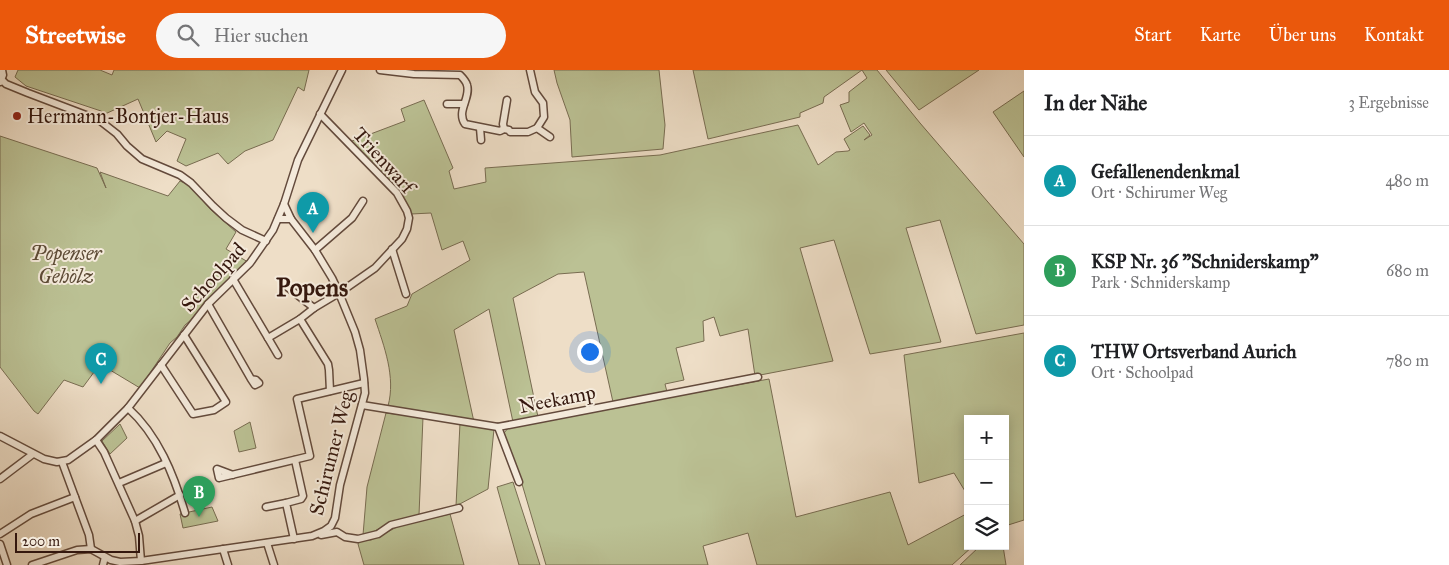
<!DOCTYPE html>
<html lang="de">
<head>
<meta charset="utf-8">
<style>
	:root { --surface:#fff; --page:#f6f6f6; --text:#202124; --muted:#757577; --line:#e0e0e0; --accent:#ea580c }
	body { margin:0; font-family:"IM FELL Great Primer",serif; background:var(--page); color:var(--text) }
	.controls { position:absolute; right:15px; bottom:15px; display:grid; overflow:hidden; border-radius:0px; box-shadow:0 2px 12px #0003 }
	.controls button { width:45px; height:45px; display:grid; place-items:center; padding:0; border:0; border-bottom:1px solid var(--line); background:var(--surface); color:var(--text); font:25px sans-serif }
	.scale { position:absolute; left:15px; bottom:12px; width:125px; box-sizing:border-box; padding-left:5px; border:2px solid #35180e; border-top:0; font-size:14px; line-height:18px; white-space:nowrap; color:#35180e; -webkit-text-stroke:4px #f4eadb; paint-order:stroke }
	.you { position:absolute; left:589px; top:281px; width:18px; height:18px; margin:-12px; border:4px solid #fff; border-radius:50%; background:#1a73e8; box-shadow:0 0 0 8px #1a73e833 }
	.badge { display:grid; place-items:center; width:32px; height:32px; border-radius:50%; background:var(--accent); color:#fff; font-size:16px; font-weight:700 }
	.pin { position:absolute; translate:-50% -41px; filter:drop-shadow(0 1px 2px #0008) }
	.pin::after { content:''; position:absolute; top:26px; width:18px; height:15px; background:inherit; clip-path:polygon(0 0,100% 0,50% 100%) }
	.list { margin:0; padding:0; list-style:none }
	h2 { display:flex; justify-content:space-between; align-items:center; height:65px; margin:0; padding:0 20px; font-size:21px }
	h2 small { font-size:16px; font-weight:400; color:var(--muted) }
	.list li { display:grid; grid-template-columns:32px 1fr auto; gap:15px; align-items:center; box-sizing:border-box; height:90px; padding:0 20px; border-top:1px solid var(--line) }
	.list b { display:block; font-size:19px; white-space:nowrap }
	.list p { margin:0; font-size:16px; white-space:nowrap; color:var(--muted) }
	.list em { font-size:16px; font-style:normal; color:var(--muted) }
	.icon { flex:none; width:28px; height:28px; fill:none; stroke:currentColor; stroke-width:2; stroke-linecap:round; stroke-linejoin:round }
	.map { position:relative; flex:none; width:1024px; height:495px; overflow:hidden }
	header { display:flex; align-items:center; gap:30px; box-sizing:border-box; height:70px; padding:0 25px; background:var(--accent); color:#fff }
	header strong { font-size:24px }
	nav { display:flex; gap:28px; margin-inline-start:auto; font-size:18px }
	.search { width:350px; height:45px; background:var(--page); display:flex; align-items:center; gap:12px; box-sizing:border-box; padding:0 18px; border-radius:28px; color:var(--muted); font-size:19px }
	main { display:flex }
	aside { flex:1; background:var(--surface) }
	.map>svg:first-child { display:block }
	.green { fill:#bbc194; stroke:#786c51 }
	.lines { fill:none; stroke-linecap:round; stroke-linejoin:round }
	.minor-casing { stroke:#634a3c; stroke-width:9 }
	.minor { stroke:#f4eadb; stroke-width:6 }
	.poi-dot { fill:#8f2418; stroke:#f4eadb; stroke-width:2 }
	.labels { text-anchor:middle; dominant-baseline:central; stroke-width:4; stroke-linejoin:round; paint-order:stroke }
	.poi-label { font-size:20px; fill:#35180e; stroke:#f4eadb; text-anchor:start }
	.street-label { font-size:20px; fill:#35180e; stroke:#f4eadb }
	.park-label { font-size:20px; font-style:italic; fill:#5d4b36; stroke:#f4eadb }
	.district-label { font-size:25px; font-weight:bold; fill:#35180e; stroke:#f4eadb }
</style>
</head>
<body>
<header>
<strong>Streetwise</strong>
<div class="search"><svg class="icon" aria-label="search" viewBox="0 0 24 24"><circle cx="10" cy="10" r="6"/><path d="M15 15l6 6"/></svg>Hier suchen</div>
<nav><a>Start</a><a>Karte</a><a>Über uns</a><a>Kontakt</a></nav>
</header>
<main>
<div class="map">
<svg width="1024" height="495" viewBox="0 0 1024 495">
	<rect width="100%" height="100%" fill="#eedec7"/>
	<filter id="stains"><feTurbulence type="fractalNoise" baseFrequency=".004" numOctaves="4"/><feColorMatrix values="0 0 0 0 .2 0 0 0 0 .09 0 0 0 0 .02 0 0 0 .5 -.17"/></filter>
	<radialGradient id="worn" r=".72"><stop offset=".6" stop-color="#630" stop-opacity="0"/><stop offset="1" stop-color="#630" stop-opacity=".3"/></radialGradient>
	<g class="green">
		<polygon points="18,0 100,0 112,5 114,0 309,0 304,21 298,17 273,70 245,81 228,94 218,83 186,96 177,91 186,69 167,61 156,72 138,29 105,44 101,41 26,16 15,7"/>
		<polygon points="554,0 659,0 665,55 663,79 572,87 570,50 557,13"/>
		<path d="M693,0H877L920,53L1024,174V255L976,264L940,150L906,158L941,272L870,284L834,170L800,178L833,291L755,306L748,259L720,266L714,247L703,251L704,271L676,278L684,310L665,314L667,322L613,332L584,202L558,204L513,228L538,347L513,352L489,239L454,260L474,352L388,336C396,307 384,276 375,249L407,236L412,224L470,190L463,171L442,180L431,143L411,144C401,118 373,95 353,74L352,71L405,51L401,39L424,30L453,98L449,101L454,119L486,112L485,98L660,85L798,55L818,95L836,82L848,81L850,80L844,69L863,56L870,65L864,70L872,65L864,53L851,62L840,35L849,32V22L867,8L862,0L824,27L823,33L800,43V47L708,69Z"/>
		<polygon points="886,0 979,0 919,40"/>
		<polygon points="1024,21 1024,87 993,42"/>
		<polygon points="0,66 97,98 106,118 100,102 168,126 180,111 189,115 211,140 236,162 226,179 248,192 206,231 191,250 185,255 177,267 170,273 140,318 100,294 83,317 64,310 38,344 34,341 0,297"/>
		<polygon points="1024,263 1024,450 1005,456 1005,349 968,349 968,426 954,403 919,413 904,285"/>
		<polygon points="769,309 796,447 890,422 908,475 968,443 968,476 973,476 952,495 757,495 748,463 703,476 708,495 546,495 522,414 507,373 504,363 509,357"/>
		<path d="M386,343L423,347L419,445C409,447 399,449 390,453C381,457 374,463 363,465L367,417Z"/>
		<polygon points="250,352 256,378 239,382 234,361"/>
		<polygon points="460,353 494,359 488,419 456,436"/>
		<polygon points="120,354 127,368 110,384 102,371"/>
		<polygon points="513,412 540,495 519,495 497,417"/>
		<polygon points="212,437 218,451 183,458 180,444"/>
		<polygon points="450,444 464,495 364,495 358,474 360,470 371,470 399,456"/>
		<polygon points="980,476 1003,476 1006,495 960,495"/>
	</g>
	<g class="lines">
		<defs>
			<g id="minor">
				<path d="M380,0L414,4L460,5C463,8 466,11 467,15C471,28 456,41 465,54L500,61L504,59L509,60L510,62H528L537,58L544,47L543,33L535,22L530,0"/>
				<polyline points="2,10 6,14 28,23 99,50 117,64 127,76 142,89 180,105 191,113 213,136 226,148 242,160 266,171"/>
				<polyline points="0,12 3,5 2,0"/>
				<polyline points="447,34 464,34"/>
				<polyline points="480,58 481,70"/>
				<polyline points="537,58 550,67"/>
				<polyline points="504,59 503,54 507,30"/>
				<polyline points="284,134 291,149"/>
				<polyline points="392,179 406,224"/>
				<polyline points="315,180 352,148 363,131"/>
				<polyline points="233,209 268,268 300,249 314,238 339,223 375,198 402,169 407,159 409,148 407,141 397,123 320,44"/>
				<polyline points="286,216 314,238"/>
				<polyline points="208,234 251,309 255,315 259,313 256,310 251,309"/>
				<polyline points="300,249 328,294 329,300 330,321"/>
				<polyline points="268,268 278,285"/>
				<polyline points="161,295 193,344 214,340 226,332 184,265"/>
				<polyline points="362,335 498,357 758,307"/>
				<path d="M128,338C158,365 174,405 185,443"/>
				<polyline points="498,357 519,412"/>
				<polyline points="0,366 44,389 57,392 68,390 96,370 128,338 208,234 250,193 273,160 284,134 298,90 342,0"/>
				<polyline points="96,370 104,382 135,451 139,466 141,491"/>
				<polyline points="62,392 89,465 91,479"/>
				<polyline points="233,405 217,399 219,408 310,386 297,329 364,313"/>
				<polyline points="0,409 33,384"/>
				<polyline points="119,413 166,393"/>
				<polyline points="266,437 286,433"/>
				<polyline points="135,451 180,425"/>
				<polyline points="0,464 31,444 75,427"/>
				<polyline points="321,465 337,462 345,467 358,469 378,464 391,455 459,438"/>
				<polyline points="294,469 286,433 301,429 303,426 295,390"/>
				<polyline points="267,473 274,495"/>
				<polyline points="0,474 7,495"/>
				<polyline points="223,479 228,495"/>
				<polyline points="32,495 77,480 91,479 111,490 120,492 141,491 312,466 324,461 331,456 335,448 340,415 365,323 364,309 360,280 355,262 339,223 332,208 315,180 291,149 278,149"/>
				<polyline points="103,495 105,487"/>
			</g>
		</defs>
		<use href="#minor" class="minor-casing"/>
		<use href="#minor" class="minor"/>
	</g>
	<circle class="poi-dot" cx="17" cy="46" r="5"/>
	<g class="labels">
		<g class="poi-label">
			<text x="27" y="46">Hermann-Bontjer-Haus</text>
		</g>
		<g class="street-label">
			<text transform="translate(384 90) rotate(48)">Trienwarf</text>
			<text transform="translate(213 207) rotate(-48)">Schoolpad</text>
			<text transform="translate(557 329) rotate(-11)">Neekamp</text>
			<text transform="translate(331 383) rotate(-76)">Schirumer Weg</text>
		</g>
		<g class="park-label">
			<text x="66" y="183">Popenser<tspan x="66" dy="23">Gehölz</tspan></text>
		</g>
		<g class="district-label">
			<text x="312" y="217">Popens</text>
		</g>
	</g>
	<rect width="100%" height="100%" filter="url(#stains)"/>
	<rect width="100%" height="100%" fill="url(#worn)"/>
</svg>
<div class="controls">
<button>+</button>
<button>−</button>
<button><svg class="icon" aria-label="layers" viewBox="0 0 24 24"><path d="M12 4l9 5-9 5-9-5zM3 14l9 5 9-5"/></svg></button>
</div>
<div class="scale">200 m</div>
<div class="you"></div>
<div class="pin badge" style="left:313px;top:163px;background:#0f9aa8">A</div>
<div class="pin badge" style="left:199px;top:447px;background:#2e9e5b">B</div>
<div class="pin badge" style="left:101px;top:314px;background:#0f9aa8">C</div>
</div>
<aside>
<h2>In der Nähe<small>3 Ergebnisse</small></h2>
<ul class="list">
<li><span class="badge" style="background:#0f9aa8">A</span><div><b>Gefallenendenkmal</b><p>Ort · Schirumer Weg</p></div><em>480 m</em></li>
<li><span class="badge" style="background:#2e9e5b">B</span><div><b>KSP Nr. 36 &quot;Schniderskamp&quot;</b><p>Park · Schniderskamp</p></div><em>680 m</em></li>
<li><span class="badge" style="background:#0f9aa8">C</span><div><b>THW Ortsverband Aurich</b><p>Ort · Schoolpad</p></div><em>780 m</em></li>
</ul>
</aside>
</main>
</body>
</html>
